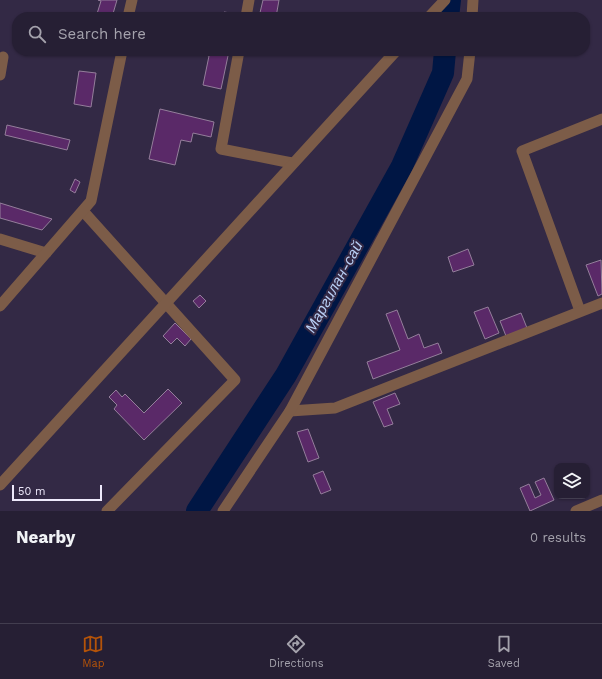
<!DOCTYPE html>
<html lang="en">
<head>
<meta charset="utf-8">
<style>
	:root { --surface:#261f34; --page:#322c40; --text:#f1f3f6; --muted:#a4a2ac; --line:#423d4f; --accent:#b45309 }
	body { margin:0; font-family:"Work Sans",sans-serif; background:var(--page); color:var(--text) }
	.controls { position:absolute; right:12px; bottom:12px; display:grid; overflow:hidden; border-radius:8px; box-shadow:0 1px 3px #0004 }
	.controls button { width:36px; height:36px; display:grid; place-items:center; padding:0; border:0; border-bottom:1px solid var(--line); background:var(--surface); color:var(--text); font:20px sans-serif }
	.scale { position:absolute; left:12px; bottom:10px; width:90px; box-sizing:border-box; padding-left:4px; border:2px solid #eee9fb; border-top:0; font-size:11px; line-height:14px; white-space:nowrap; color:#eee9fb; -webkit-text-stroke:3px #332945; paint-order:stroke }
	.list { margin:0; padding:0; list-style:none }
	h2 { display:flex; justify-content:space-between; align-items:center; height:52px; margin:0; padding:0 16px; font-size:17px }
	h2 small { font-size:13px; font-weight:400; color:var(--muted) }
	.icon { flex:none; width:22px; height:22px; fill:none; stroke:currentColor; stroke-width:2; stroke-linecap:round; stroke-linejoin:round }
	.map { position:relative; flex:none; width:602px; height:511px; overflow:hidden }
	.search { position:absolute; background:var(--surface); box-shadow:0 1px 3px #0004; left:12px; right:12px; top:12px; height:44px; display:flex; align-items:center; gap:10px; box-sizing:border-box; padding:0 14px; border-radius:16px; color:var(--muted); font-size:15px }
	.sheet { height:112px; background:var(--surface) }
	nav { display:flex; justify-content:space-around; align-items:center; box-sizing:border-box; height:56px; border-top:1px solid var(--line); background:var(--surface); font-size:11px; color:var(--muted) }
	nav a { display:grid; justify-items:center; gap:2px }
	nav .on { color:var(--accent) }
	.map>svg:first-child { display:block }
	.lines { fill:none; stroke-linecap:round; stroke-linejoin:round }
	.river { stroke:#001644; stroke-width:22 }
	.building { fill:#5a2968; stroke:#947e9b }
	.minor { stroke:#7c5c48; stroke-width:11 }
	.labels { text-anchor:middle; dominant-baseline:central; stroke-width:4; stroke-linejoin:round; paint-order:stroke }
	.water-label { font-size:15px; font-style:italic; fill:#b8cef4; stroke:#332945 }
</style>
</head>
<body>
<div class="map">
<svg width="602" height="511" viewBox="0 0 602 511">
	<rect width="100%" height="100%" fill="#332945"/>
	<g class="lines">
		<g class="river">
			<polyline points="448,17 450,0"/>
			<polyline points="197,511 286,375 402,166 443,73 445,51"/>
		</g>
	</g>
	<g class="building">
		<polygon points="98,0 117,0 112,17 96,17 101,1"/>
		<polygon points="263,0 279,0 276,17 259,17"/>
		<polygon points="224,12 237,14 236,17 223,17"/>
		<polygon points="203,51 229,51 221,89 203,85 209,56 202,54"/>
		<polygon points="79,71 96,73 91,107 74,104"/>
		<polygon points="160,109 214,122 211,137 193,133 191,142 181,140 175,165 149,159"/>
		<polygon points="7,125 70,140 67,150 5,135"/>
		<polygon points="75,179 80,182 75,193 70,190"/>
		<polygon points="0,203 52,219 42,230 0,218"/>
		<polygon points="468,249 474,265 453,272 448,257"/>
		<polygon points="601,260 602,294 598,296 586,265"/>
		<polygon points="200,295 206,301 199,308 193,301"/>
		<polygon points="488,307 499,333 485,339 474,312"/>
		<polygon points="397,310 408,339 419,334 424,348 438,343 442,353 373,379 367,362 400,350 386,314"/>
		<polygon points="521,313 527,328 506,336 500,321"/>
		<polygon points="175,323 191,339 185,346 177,338 171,344 163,336"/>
		<polygon points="168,389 182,403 144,440 114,409 117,405 109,397 116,390 122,397 125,394 144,413"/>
		<polygon points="395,393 400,404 387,409 393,424 384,427 373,402"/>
		<polygon points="308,429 319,458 308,462 297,432"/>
		<polygon points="323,471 331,490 321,494 313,475"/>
		<polygon points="544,478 554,500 530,511 520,488 529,484 535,498 541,495 535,482"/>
	</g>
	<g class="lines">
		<g class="minor">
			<polyline points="128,17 132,0"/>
			<polyline points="246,17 249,0"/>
			<polyline points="429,17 445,0"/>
			<polyline points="472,17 473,0"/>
			<polyline points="239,51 221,149 292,163"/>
			<polyline points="0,75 3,57"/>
			<polyline points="83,211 235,380 107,511"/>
			<polyline points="0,239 46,253"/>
			<polyline points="0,306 91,201 122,51"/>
			<polyline points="580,311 522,151 602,119"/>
			<polyline points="290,411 335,408 602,303"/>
			<polyline points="0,485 396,51"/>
			<polyline points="223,511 290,411 467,79 470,51"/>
			<polyline points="576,511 602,500"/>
		</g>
	</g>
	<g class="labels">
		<g class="water-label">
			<text transform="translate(334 287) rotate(-61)">Маргилан-сай</text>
		</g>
	</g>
</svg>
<div class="controls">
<button><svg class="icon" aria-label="layers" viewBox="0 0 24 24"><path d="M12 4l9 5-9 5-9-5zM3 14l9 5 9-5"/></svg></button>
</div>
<div class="scale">50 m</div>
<div class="search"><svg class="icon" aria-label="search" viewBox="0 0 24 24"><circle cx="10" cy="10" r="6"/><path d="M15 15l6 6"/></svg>Search here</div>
</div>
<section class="sheet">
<h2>Nearby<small>0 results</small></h2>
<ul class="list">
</ul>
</section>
<nav>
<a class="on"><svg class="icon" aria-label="map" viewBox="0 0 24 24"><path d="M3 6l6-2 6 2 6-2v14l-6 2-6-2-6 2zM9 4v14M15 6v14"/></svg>Map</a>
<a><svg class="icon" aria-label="directions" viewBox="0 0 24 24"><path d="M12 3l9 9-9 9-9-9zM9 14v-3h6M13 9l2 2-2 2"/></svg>Directions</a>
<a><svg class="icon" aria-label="saved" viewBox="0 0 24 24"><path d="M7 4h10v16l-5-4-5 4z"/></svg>Saved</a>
</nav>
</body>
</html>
